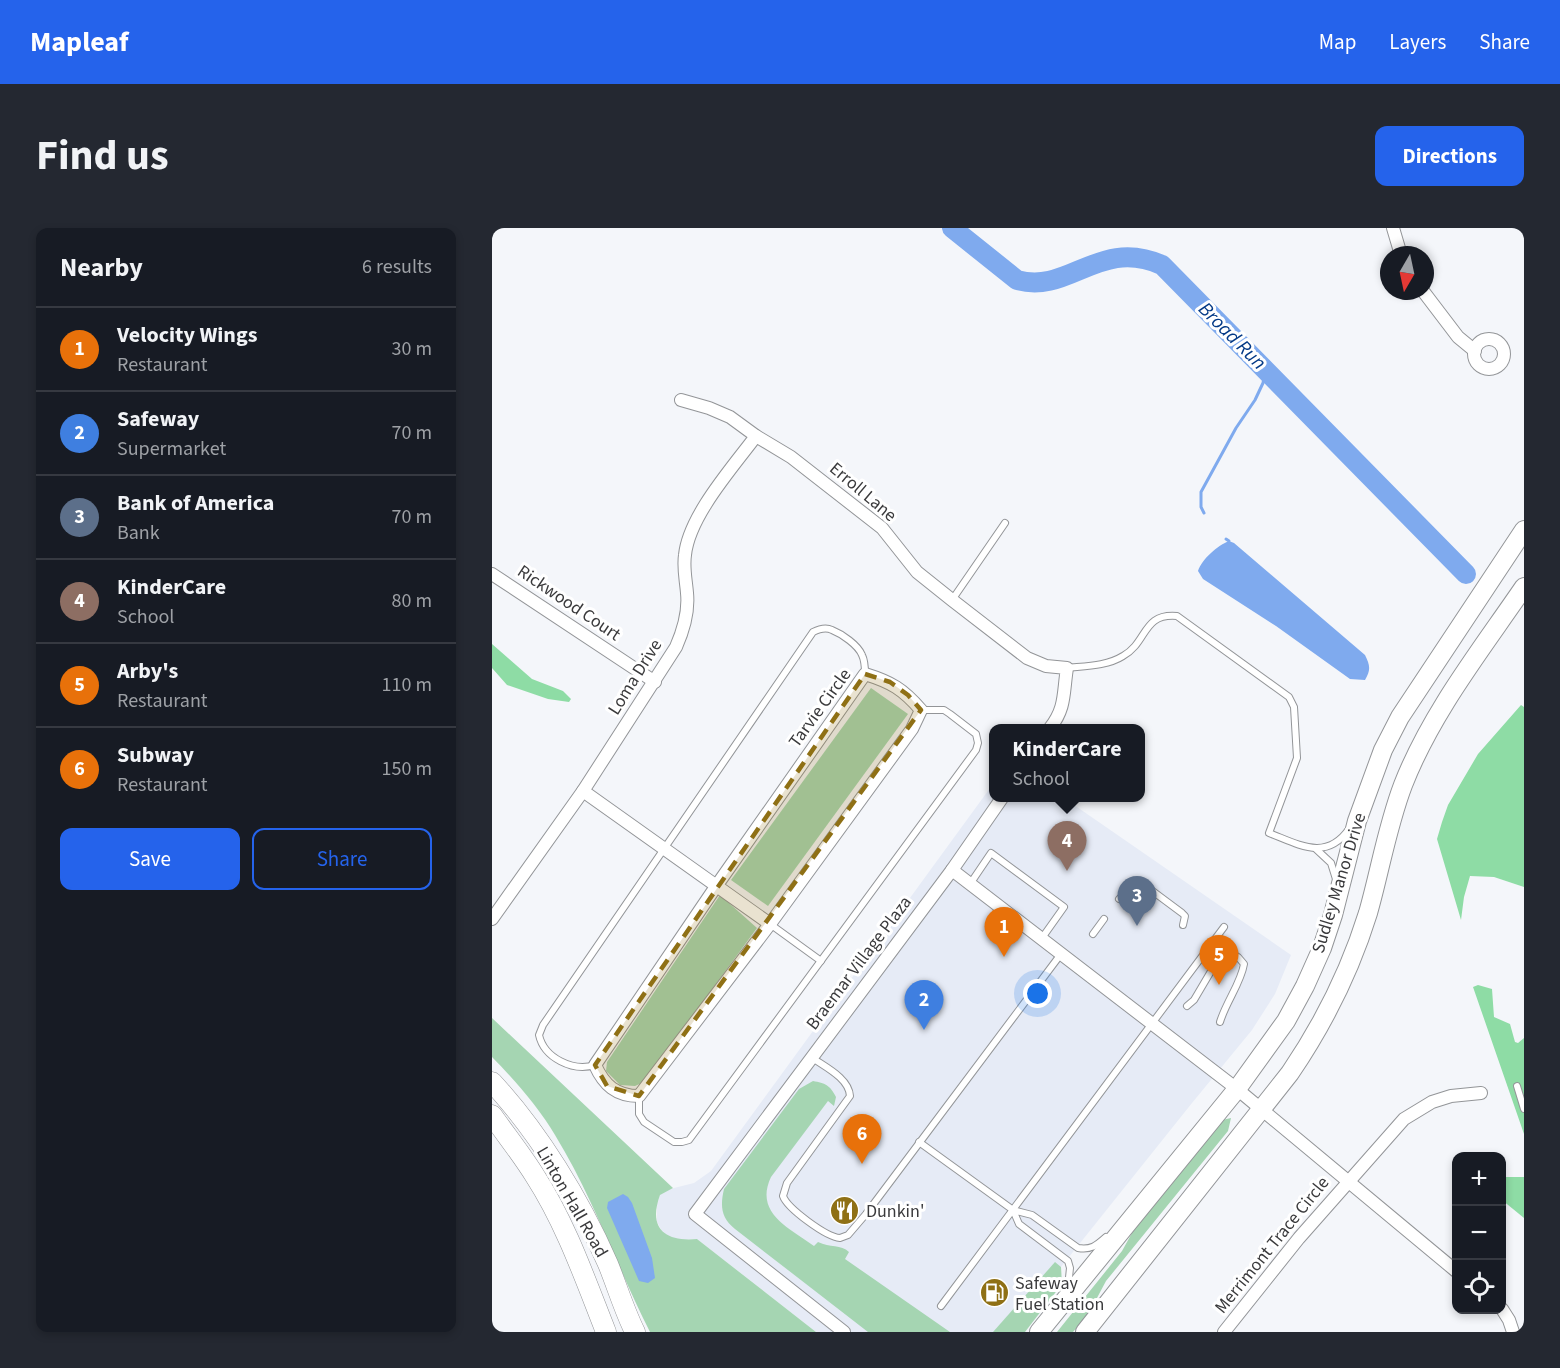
<!DOCTYPE html>
<html lang="en">
<head>
<meta charset="utf-8">
<style>
	:root { --surface:#171b24; --page:#242831; --text:#f1f3f6; --muted:#9ea1a6; --line:#363941; --accent:#2563eb }
	body { margin:0; font-family:"Source Sans 3",sans-serif; background:var(--page); color:var(--text) }
	.controls { position:absolute; right:18px; bottom:18px; display:grid; overflow:hidden; border-radius:12px; box-shadow:0 3px 9px #0003 }
	.controls button { width:54px; height:54px; display:grid; place-items:center; padding:0; border:0; border-bottom:2px solid var(--line); background:var(--surface); color:var(--text); font:30px sans-serif }
	.compass { position:absolute; left:888px; top:18px; width:54px; height:54px; border-radius:50%; background:var(--surface); box-shadow:0 3px 9px #0003; rotate:189deg }
	.you { position:absolute; left:546px; top:766px; width:21px; height:21px; margin:-15px; border:4px solid #fff; border-radius:50%; background:#1a73e8; box-shadow:0 0 0 9px #1a73e833 }
	.badge { display:grid; place-items:center; width:39px; height:39px; border-radius:50%; background:var(--accent); color:#fff; font-size:20px; font-weight:700 }
	.pin { position:absolute; translate:-50% -50px; filter:drop-shadow(0 2px 3px #0008) }
	.pin::after { content:''; position:absolute; top:32px; width:21px; height:18px; background:inherit; clip-path:polygon(0 0,100% 0,50% 100%) }
	.popup { position:absolute; left:497px; top:496px; width:156px; height:78px; box-sizing:border-box; display:grid; place-content:center; border-radius:12px; background:var(--surface); filter:drop-shadow(0 2px 4px #0005); font-size:20px; white-space:nowrap; color:var(--muted) }
	.popup b { font-size:22px; color:var(--text) }
	.popup::after { content:''; position:absolute; left:50%; top:100%; margin-left:-12px; border:12px solid transparent; border-top-color:var(--surface) }
	.list { margin:0; padding:0; list-style:none }
	h2 { display:flex; justify-content:space-between; align-items:center; height:78px; margin:0; padding:0 24px; font-size:26px }
	h2 small { font-size:20px; font-weight:400; color:var(--muted) }
	.list li { display:grid; grid-template-columns:39px 1fr auto; gap:18px; align-items:center; box-sizing:border-box; height:84px; padding:0 24px; border-top:2px solid var(--line) }
	.list b { display:block; font-size:22px; white-space:nowrap }
	.list p { margin:0; font-size:20px; white-space:nowrap; color:var(--muted) }
	.list em { font-size:20px; font-style:normal; color:var(--muted) }
	.actions { display:flex; gap:12px; padding:18px 24px }
	.actions a { flex:1; padding:14px 0; border:2px solid var(--accent); border-radius:12px; text-align:center; font-size:21px; color:var(--accent) }
	.actions .main { background:var(--accent); color:#fff }
	.icon { flex:none; width:33px; height:33px; fill:none; stroke:currentColor; stroke-width:2; stroke-linecap:round; stroke-linejoin:round }
	.map { position:relative; flex:none; width:1032px; height:1104px; overflow:hidden; border-radius:12px }
	header { display:flex; align-items:center; gap:36px; box-sizing:border-box; height:84px; padding:0 30px; background:var(--accent); color:#fff }
	header strong { font-size:28px }
	nav { display:flex; gap:33px; margin-inline-start:auto; font-size:21px }
	.intro { display:flex; align-items:center; justify-content:space-between; box-sizing:border-box; height:144px; padding:0 36px }
	h1 { margin:0; font-size:42px }
	.button { padding:15px 27px; border-radius:12px; background:var(--accent); color:#fff; font-size:21px; font-weight:700 }
	main { display:flex; gap:36px; padding:0 36px }
	aside { flex:1; background:var(--surface); border-radius:12px; box-shadow:0 3px 9px #0003 }
	.map>svg:first-child { display:block }
	.built { fill:#e6ebf6 }
	.green { fill:#a5d5b2 }
	.forest { fill:#8edca5 }
	.water { fill:#7faaee }
	.lines { fill:none; stroke-linecap:round; stroke-linejoin:round }
	.stream { stroke:#7faaee; stroke-width:3 }
	.river { stroke:#7faaee; stroke-width:20 }
	.lane-casing { stroke:#939598; stroke-width:8 }
	.street-casing { stroke:#939598; stroke-width:14 }
	.secondary-casing { stroke:#939598; stroke-width:20 }
	.primary-casing { stroke:#939598; stroke-width:21 }
	.lane { stroke:#fff; stroke-width:6 }
	.street { stroke:#fff; stroke-width:12 }
	.secondary { stroke:#fff; stroke-width:18 }
	.primary { stroke:#fff; stroke-width:20 }
	.marked { fill:#8f7015; fill-opacity:0.2; stroke:#8f7015; stroke-width:4.5; stroke-dasharray:12 8; stroke-linejoin:round }
	.labels { text-anchor:middle; dominant-baseline:central; stroke-width:6; stroke-linejoin:round; paint-order:stroke }
	.street-label { font-size:18px; fill:#3a3a3c; stroke:#fff }
	.poi-label { font-size:18px; fill:#3a3a3c; stroke:#fff; text-anchor:start }
	.water-label { font-size:20px; font-style:italic; fill:#033986; stroke:#fff }
</style>
</head>
<body>
<header>
<strong>Mapleaf</strong>
<nav><a>Map</a><a>Layers</a><a>Share</a></nav>
</header>
<div class="intro"><h1>Find us</h1><a class="button">Directions</a></div>
<main>
<aside>
<h2>Nearby<small>6 results</small></h2>
<ul class="list">
<li><span class="badge" style="background:#e8710a">1</span><div><b>Velocity Wings</b><p>Restaurant</p></div><em>30 m</em></li>
<li><span class="badge" style="background:#3f7fe0">2</span><div><b>Safeway</b><p>Supermarket</p></div><em>70 m</em></li>
<li><span class="badge" style="background:#5c6f8a">3</span><div><b>Bank of America</b><p>Bank</p></div><em>70 m</em></li>
<li><span class="badge" style="background:#8d6e63">4</span><div><b>KinderCare</b><p>School</p></div><em>80 m</em></li>
<li><span class="badge" style="background:#e8710a">5</span><div><b>Arby's</b><p>Restaurant</p></div><em>110 m</em></li>
<li><span class="badge" style="background:#e8710a">6</span><div><b>Subway</b><p>Restaurant</p></div><em>150 m</em></li>
</ul>
<div class="actions"><a class="main">Save</a><a>Share</a></div>
</aside>
<div class="map">
<svg width="1032" height="1104" viewBox="0 0 1032 1104">
	<rect width="100%" height="100%" fill="#f4f6fa"/>
	<polygon class="built" points="501,556 502,570 572,570 799,727 783,766 760,802 700,875 517,1104 324,1104 205,1011 192,1012 179,1010 171,1005 165,994 165,975 168,967 174,962 202,955 219,943"/>
	<g class="green">
		<polygon points="379,460 416,486 276,678 239,652"/>
		<polygon points="228,667 265,700 152,854 143,858 128,857 114,843 115,834"/>
		<path d="M0,790L181,960L168,967C156,1000 172,1014 205,1011L324,1104H158C125,1039 101,969 63,907C48,881 21,850 0,829Z"/>
		<path d="M321,853C333,855 338,857 344,869L342,878L336,873L279,949C262,985 297,1000 322,1018L326,1014C338,1020 349,1016 357,1024L353,1031L458,1104H376L243,1001C229,990 228,978 232,961L307,861Z"/>
		<polygon points="739,890 736,903 614,1053 597,1085 581,1104 565,1104 630,1023 650,987 730,892"/>
		<polygon points="563,1034 569,1039 570,1056 533,1104 501,1104"/>
	</g>
	<g class="forest">
		<polygon points="0,416 40,451 71,463 79,471 77,474 56,471 15,457 0,440"/>
		<polygon points="1029,477 1032,479 1032,659 1002,649 978,648 972,669 969,692 945,611 950,594 956,577 986,526"/>
		<polygon points="986,757 1000,761 1002,789 1018,796 1023,814 1026,815 1032,810 1032,906 981,759"/>
		<polygon points="1010,949 1032,949 1032,990 1010,972"/>
	</g>
	<g class="water">
		<path d="M737,313L742,315L873,427C878,437 879,442 873,452L858,451L784,398L711,351L706,343C710,331 725,318 737,313Z"/>
		<polygon points="131,966 136,969 140,975 160,1030 163,1050 156,1055 147,1053 115,980 116,974"/>
	</g>
	<g class="lines">
		<g class="stream">
			<polyline points="712,285 709,279 709,264 744,200 763,172 771,155 773,143"/>
			<polyline points="734,311 737,313"/>
		</g>
		<path class="river" d="M460,0L525,52C577,67 607,9 670,37L974,346"/>
		<defs>
			<g id="lane">
				<polyline points="460,372 513,295"/>
				<path d="M575,440C594,438 615,438 631,428C656,414 650,385 685,388L797,469L802,479L805,530L777,605C806,616 834,634 857,601"/>
				<polyline points="824,621 839,635 844,651"/>
				<polyline points="478,656 499,625 572,679 550,710"/>
				<polyline points="627,671 641,657 651,656 690,685 693,688 691,697"/>
				<polyline points="278,696 329,733"/>
				<polyline points="601,706 612,691"/>
				<path d="M695,778L702,772L728,728L737,724L746,729L752,736C749,755 734,774 728,794"/>
				<path d="M319,829C333,839 357,850 358,868L295,955L291,968C295,980 334,1009 348,1010L356,1007L374,986L569,726"/>
				<path d="M103,837C81,844 52,830 47,807L51,797L321,404C327,401 334,399 340,402C350,406 366,417 370,427C373,433 373,439 373,446"/>
				<polyline points="1025,858 1032,881"/>
				<polyline points="147,868 147,886 152,894 182,914 190,914 197,912 484,522 486,515 484,506 458,486 452,482 429,482"/>
				<polyline points="427,914 521,982"/>
				<path d="M576,1059L578,1040L576,1033L527,996L521,982L540,987L586,1020C599,1022 604,1018 614,1009"/>
				<polyline points="449,1078 732,699"/>
			</g>
			<g id="street">
				<polyline points="901,0 909,27"/>
				<polyline points="931,63 966,109 983,123"/>
				<circle cx="997" cy="126" r="15"/>
				<path d="M189,172L217,180L238,189L264,208L299,229L390,300L425,344L460,372L535,430L554,438L575,440C571,465 574,480 558,500"/>
				<polyline points="0,346 163,454"/>
				<path d="M373,446C399,454 411,461 429,482L420,501L278,696L147,868C124,868 112,857 103,837L225,657Z"/>
				<polyline points="91,563 278,696"/>
				<polyline points="460,642 745,861 964,1043"/>
				<path d="M0,691L91,563L184,419C192,401 197,384 195,365C194,352 191,340 193,327C197,288 240,240 264,208"/>
				<polyline points="1010,1081 1017,1092 1021,1104"/>
				<polyline points="352,1104 203,986 460,642 510,570"/>
				<polyline points="732,1104 807,1010 912,891 940,874 959,868 989,865"/>
			</g>
			<g id="secondary">
				<polyline points="547,1104 745,861 794,793 813,758 830,720 841,687 865,593 891,522 908,489 1032,302"/>
				<path d="M593,1104L798,845C832,795 858,743 876,685C888,643 895,599 911,557C939,485 989,422 1032,359"/>
			</g>
			<g id="primary">
				<path d="M0,854C47,905 88,972 116,1036C125,1058 132,1082 143,1104"/>
				<path d="M0,887C14,907 30,927 43,948C74,996 93,1051 114,1104"/>
			</g>
		</defs>
		<use href="#lane" class="lane-casing"/>
		<use href="#street" class="street-casing"/>
		<use href="#secondary" class="secondary-casing"/>
		<use href="#primary" class="primary-casing"/>
		<use href="#lane" class="lane"/>
		<use href="#street" class="street"/>
		<use href="#secondary" class="secondary"/>
		<use href="#primary" class="primary"/>
	</g>
	<path class="marked" d="M373,446L398,454L416,467L429,482L147,868L115,858L103,837Z"/>
	<defs>
		<symbol id="restaurant-disc" viewBox="-11 -11 22 22"><circle r="9.5" fill="#8f7015" stroke="#fff"/><path d="M-5-6h1v4h1v-4h1v4h1v-4h1v5L-1.5 .5V6h-2V.5L-5-1ZM5-6V6H3V1.5H1.5Q1.5-4 5-6Z" fill="#fff"/></symbol>
		<symbol id="fuel-disc" viewBox="-11 -11 22 22"><circle r="9.5" fill="#8f7015" stroke="#fff"/><path d="M-5.5-6h7V0h2V4h1.3V-2.5L3-4.5l.8-.8L6-3V5H2.5V1h-1V6h-7ZM-4.2-4.7v3.2H.2V-4.7Z" fill="#fff"/></symbol>
	</defs>
	<g fill-rule="evenodd">
		<use href="#restaurant-disc" x="336" y="966" width="33" height="33"/>
		<use href="#fuel-disc" x="486" y="1048" width="33" height="33"/>
	</g>
	<g class="labels">
		<g class="street-label">
			<text transform="translate(371 264) rotate(40)">Erroll Lane</text>
			<text transform="translate(77 375) rotate(34)">Rickwood Court</text>
			<text transform="translate(143 449) rotate(-58)">Loma Drive</text>
			<text transform="translate(328 480) rotate(-54)">Tarvie Circle</text>
			<text transform="translate(847 655) rotate(-73)">Sudley Manor Drive</text>
			<text transform="translate(367 735) rotate(-53)">Braemar Village Plaza</text>
			<text transform="translate(80 974) rotate(60)">Linton Hall Road</text>
			<text transform="translate(780 1017) rotate(-51)">Merrimont Trace Circle</text>
		</g>
		<g class="poi-label">
			<text x="374" y="983">Dunkin'</text>
			<text x="523" y="1055">Safeway<tspan x="523" dy="21">Fuel Station</tspan></text>
		</g>
		<g class="water-label">
			<text transform="translate(740 108) rotate(45)">Broad Run</text>
		</g>
	</g>
</svg>
<div class="controls">
<button>+</button>
<button>−</button>
<button><svg class="icon" aria-label="locate" viewBox="0 0 24 24"><circle cx="12" cy="12" r="6"/><path d="M12 2v4M12 18v4M2 12h4M18 12h4"/></svg></button>
</div>
<svg class="compass" viewBox="-18 -18 36 36"><path d="M0-13l5 13h-10z" fill="#e53935"/><path d="M0 13l5-13h-10z" fill="#9ea1a6"/></svg>
<div class="you"></div>
<div class="pin badge" style="left:512px;top:729px;background:#e8710a">1</div>
<div class="pin badge" style="left:432px;top:802px;background:#3f7fe0">2</div>
<div class="pin badge" style="left:645px;top:698px;background:#5c6f8a">3</div>
<div class="pin badge" style="left:575px;top:643px;background:#8d6e63">4</div>
<div class="popup"><b>KinderCare</b>School</div>
<div class="pin badge" style="left:727px;top:757px;background:#e8710a">5</div>
<div class="pin badge" style="left:370px;top:936px;background:#e8710a">6</div>
</div>
</main>
</body>
</html>
